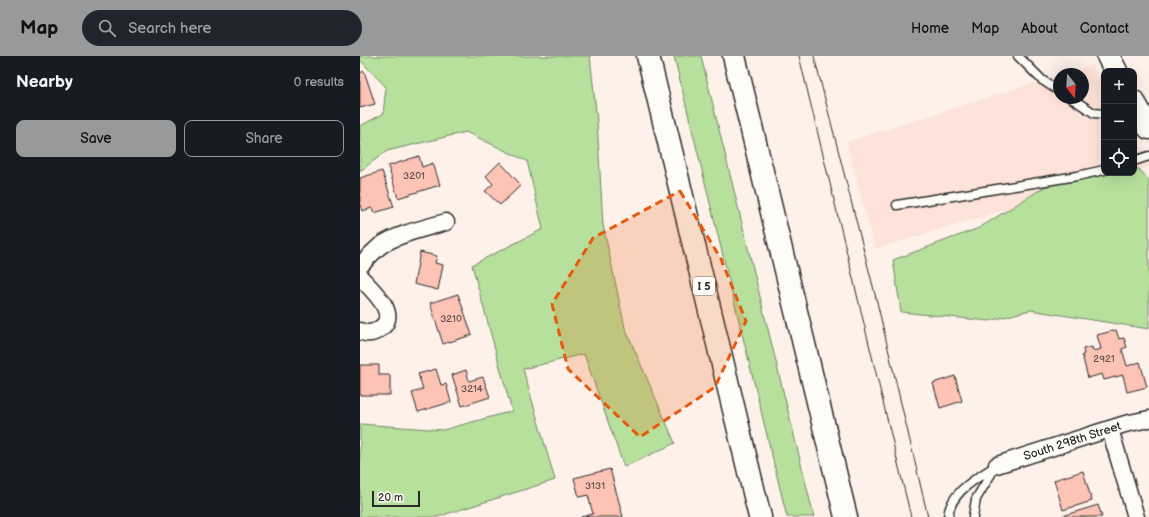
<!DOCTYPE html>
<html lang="en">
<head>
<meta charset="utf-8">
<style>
	:root { --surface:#171b24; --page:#20242c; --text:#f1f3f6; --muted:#9ea1a6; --line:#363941; --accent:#98999b }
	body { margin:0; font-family:"Balsamiq Sans",sans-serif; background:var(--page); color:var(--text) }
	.controls { position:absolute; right:12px; top:12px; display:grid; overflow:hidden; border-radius:8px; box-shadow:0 4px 16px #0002 }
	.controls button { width:36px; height:36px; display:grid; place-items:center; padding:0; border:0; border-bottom:1px solid var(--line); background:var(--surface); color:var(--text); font:20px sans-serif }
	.compass { position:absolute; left:693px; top:12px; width:36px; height:36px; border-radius:50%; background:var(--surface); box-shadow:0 4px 16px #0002; rotate:163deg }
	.scale { position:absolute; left:12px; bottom:10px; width:48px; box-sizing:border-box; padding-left:4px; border:2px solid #2b2b2b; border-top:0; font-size:11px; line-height:14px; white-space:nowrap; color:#2b2b2b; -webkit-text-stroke:3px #fdfcf7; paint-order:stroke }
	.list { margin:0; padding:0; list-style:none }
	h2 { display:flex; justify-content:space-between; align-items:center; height:52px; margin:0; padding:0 16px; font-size:17px }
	h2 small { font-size:13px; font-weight:400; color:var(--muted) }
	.actions { display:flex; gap:8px; padding:12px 16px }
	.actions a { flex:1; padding:9px 0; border:1px solid var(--accent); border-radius:8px; text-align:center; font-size:14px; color:var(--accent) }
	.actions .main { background:var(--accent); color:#111 }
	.icon { flex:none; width:22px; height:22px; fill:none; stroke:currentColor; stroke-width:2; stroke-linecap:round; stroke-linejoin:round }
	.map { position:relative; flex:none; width:789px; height:461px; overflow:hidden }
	header { display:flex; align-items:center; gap:24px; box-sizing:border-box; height:56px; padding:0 20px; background:var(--accent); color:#111 }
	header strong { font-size:19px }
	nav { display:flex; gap:22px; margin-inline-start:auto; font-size:14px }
	.search { width:280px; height:36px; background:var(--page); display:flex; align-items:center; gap:10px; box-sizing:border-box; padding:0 14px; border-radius:22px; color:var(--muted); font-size:15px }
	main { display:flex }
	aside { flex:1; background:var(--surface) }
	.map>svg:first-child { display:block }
	.built { fill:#fde3da }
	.green { fill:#b7e09c; stroke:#718664 }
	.building { fill:#fdc3b5; stroke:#2b2b2b }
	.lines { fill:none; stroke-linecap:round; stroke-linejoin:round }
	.lane-casing { stroke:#2b2b2b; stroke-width:11 }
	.street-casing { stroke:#2b2b2b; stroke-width:19 }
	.secondary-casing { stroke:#2b2b2b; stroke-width:25 }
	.highway-casing { stroke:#2b2b2b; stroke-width:25 }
	.lane { stroke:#fdfcf7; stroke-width:8 }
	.street { stroke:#fdfcf7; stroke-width:16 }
	.secondary { stroke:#fdfcf7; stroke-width:22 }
	.highway { stroke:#fdfcf7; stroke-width:22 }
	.tram { stroke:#2b2b2b; stroke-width:1 }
	.marked { fill:#e8590c; fill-opacity:0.2; stroke:#e8590c; stroke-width:3; stroke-dasharray:8 5; stroke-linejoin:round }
	.labels { text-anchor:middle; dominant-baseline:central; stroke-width:4; stroke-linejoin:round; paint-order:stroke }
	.number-label { font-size:10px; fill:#60514e }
	.shield { fill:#fdfcf7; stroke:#6a6a68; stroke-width:1 }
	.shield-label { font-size:11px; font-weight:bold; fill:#2b2b2b }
	.street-label { font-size:12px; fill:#2b2b2b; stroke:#fdfcf7 }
</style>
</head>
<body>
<header>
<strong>Map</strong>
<div class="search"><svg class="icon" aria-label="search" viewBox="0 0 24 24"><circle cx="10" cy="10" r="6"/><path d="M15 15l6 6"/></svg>Search here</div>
<nav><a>Home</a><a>Map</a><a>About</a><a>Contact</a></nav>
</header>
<main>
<aside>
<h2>Nearby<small>0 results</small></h2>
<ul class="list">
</ul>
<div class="actions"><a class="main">Save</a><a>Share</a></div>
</aside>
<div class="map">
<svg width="789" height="461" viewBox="0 0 789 461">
	<rect width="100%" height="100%" fill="#fdf1ea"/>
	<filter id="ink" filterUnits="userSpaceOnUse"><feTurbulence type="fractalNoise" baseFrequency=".025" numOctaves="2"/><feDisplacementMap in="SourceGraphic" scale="8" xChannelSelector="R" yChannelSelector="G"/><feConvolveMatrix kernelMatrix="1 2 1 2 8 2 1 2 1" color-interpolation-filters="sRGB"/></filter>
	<g filter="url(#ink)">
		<g class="built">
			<polygon points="732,9 744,29 744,117 768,117 515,193 486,86 699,19 699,42 723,42 723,18 703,18"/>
			<polygon points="774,78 789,103 789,111 774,115"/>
		</g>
		<g class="green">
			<polygon points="0,0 230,0 237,65 243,169 265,272 315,387 264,411 224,298 163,313 195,424 77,461 0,461 0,368 83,374 152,355 112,209 183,173 167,105 106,76 27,95 0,115 0,70 23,58 26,31 0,4"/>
			<polygon points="314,0 341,0 454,461 427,461"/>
			<polygon points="774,113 779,113 789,124 789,273 670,254 629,265 541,256 533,204 619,172 686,130 755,117 774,117"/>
		</g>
		<g class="building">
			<polygon points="4,15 15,48 0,52 0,17"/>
			<polygon points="59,100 62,111 73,107 80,129 38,142 28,110"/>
			<polygon points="140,106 161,129 140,149 125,135 133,128 126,120"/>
			<polygon points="22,115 34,151 14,157 12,152 2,155 0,149 0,122"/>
			<polygon points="60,196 77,200 75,207 83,209 78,234 54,228"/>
			<polygon points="98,238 112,279 83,288 70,247"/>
			<polygon points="756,274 759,283 764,282 767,291 762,293 767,310 780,306 787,331 767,336 763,319 744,324 742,318 728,322 722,299 724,298 723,293 732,291 733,295 741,293 737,279"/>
			<polygon points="0,309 19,309 19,319 30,319 30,339 0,339"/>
			<polygon points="76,313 81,329 86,328 91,346 58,356 52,337 63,333 58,318"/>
			<polygon points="106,314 109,325 123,321 130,341 102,350 92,319"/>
			<polygon points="595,320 602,345 580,352 573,327"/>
			<polygon points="250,413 263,461 221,461 233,458 228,439 219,441 214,422"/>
			<polygon points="723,415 732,445 703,454 694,424"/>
			<polygon points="738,449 742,461 699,461"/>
		</g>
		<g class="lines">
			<defs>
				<g id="lane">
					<polyline points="658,0 682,24 699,35"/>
					<polyline points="711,42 734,57 744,58"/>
					<polyline points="774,105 789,100"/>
					<polyline points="537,149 717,120 744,114"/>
					<path d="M588,461C590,435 618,422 637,409"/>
					<polyline points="613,461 616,443 634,413"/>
				</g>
				<g id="street">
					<path d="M0,210C6,203 13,196 20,190C37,178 66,172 86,166"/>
					<path d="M0,221C11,233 43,260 18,274C12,278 6,278 0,275"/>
					<polyline points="750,373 776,461"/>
					<path id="s1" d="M637,409L765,368L789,363"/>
				</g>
				<g id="secondary">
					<polyline points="748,0 756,15"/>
					<polyline points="774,46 789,72"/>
				</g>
				<g id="highway">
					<polyline points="288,0 400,461"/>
					<polyline points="374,0 486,461"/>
				</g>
			</defs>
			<use href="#lane" class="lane-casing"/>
			<use href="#street" class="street-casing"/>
			<use href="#secondary" class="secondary-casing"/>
			<use href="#highway" class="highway-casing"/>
			<use href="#lane" class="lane"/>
			<use href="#street" class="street"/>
			<use href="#secondary" class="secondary"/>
			<use href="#highway" class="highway"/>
			<g class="tram">
				<polyline points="439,0 551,461"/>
				<polyline points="454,0 517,246 568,461"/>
			</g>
		</g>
	</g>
	<path class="marked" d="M320,135L361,203L386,265L355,331L280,381L208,313L192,248L233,182Z"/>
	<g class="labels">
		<g class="number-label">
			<text x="54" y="120">3201</text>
			<text x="91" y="263">3210</text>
			<text x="744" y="303">2921</text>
			<text x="112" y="333">3214</text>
			<text x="235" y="430">3131</text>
		</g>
		<rect class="shield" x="333" y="221" width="22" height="18" rx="3"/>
		<g class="shield-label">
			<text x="344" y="230">I 5</text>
		</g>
		<g class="street-label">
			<text stroke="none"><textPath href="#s1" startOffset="79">South 298th Street</textPath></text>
		</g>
	</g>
</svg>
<div class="controls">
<button>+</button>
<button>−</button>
<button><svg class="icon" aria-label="locate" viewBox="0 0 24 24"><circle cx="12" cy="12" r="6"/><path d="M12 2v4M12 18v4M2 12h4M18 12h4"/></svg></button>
</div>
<svg class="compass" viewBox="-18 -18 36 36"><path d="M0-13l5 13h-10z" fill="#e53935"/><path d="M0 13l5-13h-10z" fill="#9ea1a6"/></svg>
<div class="scale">20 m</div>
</div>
</main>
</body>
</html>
